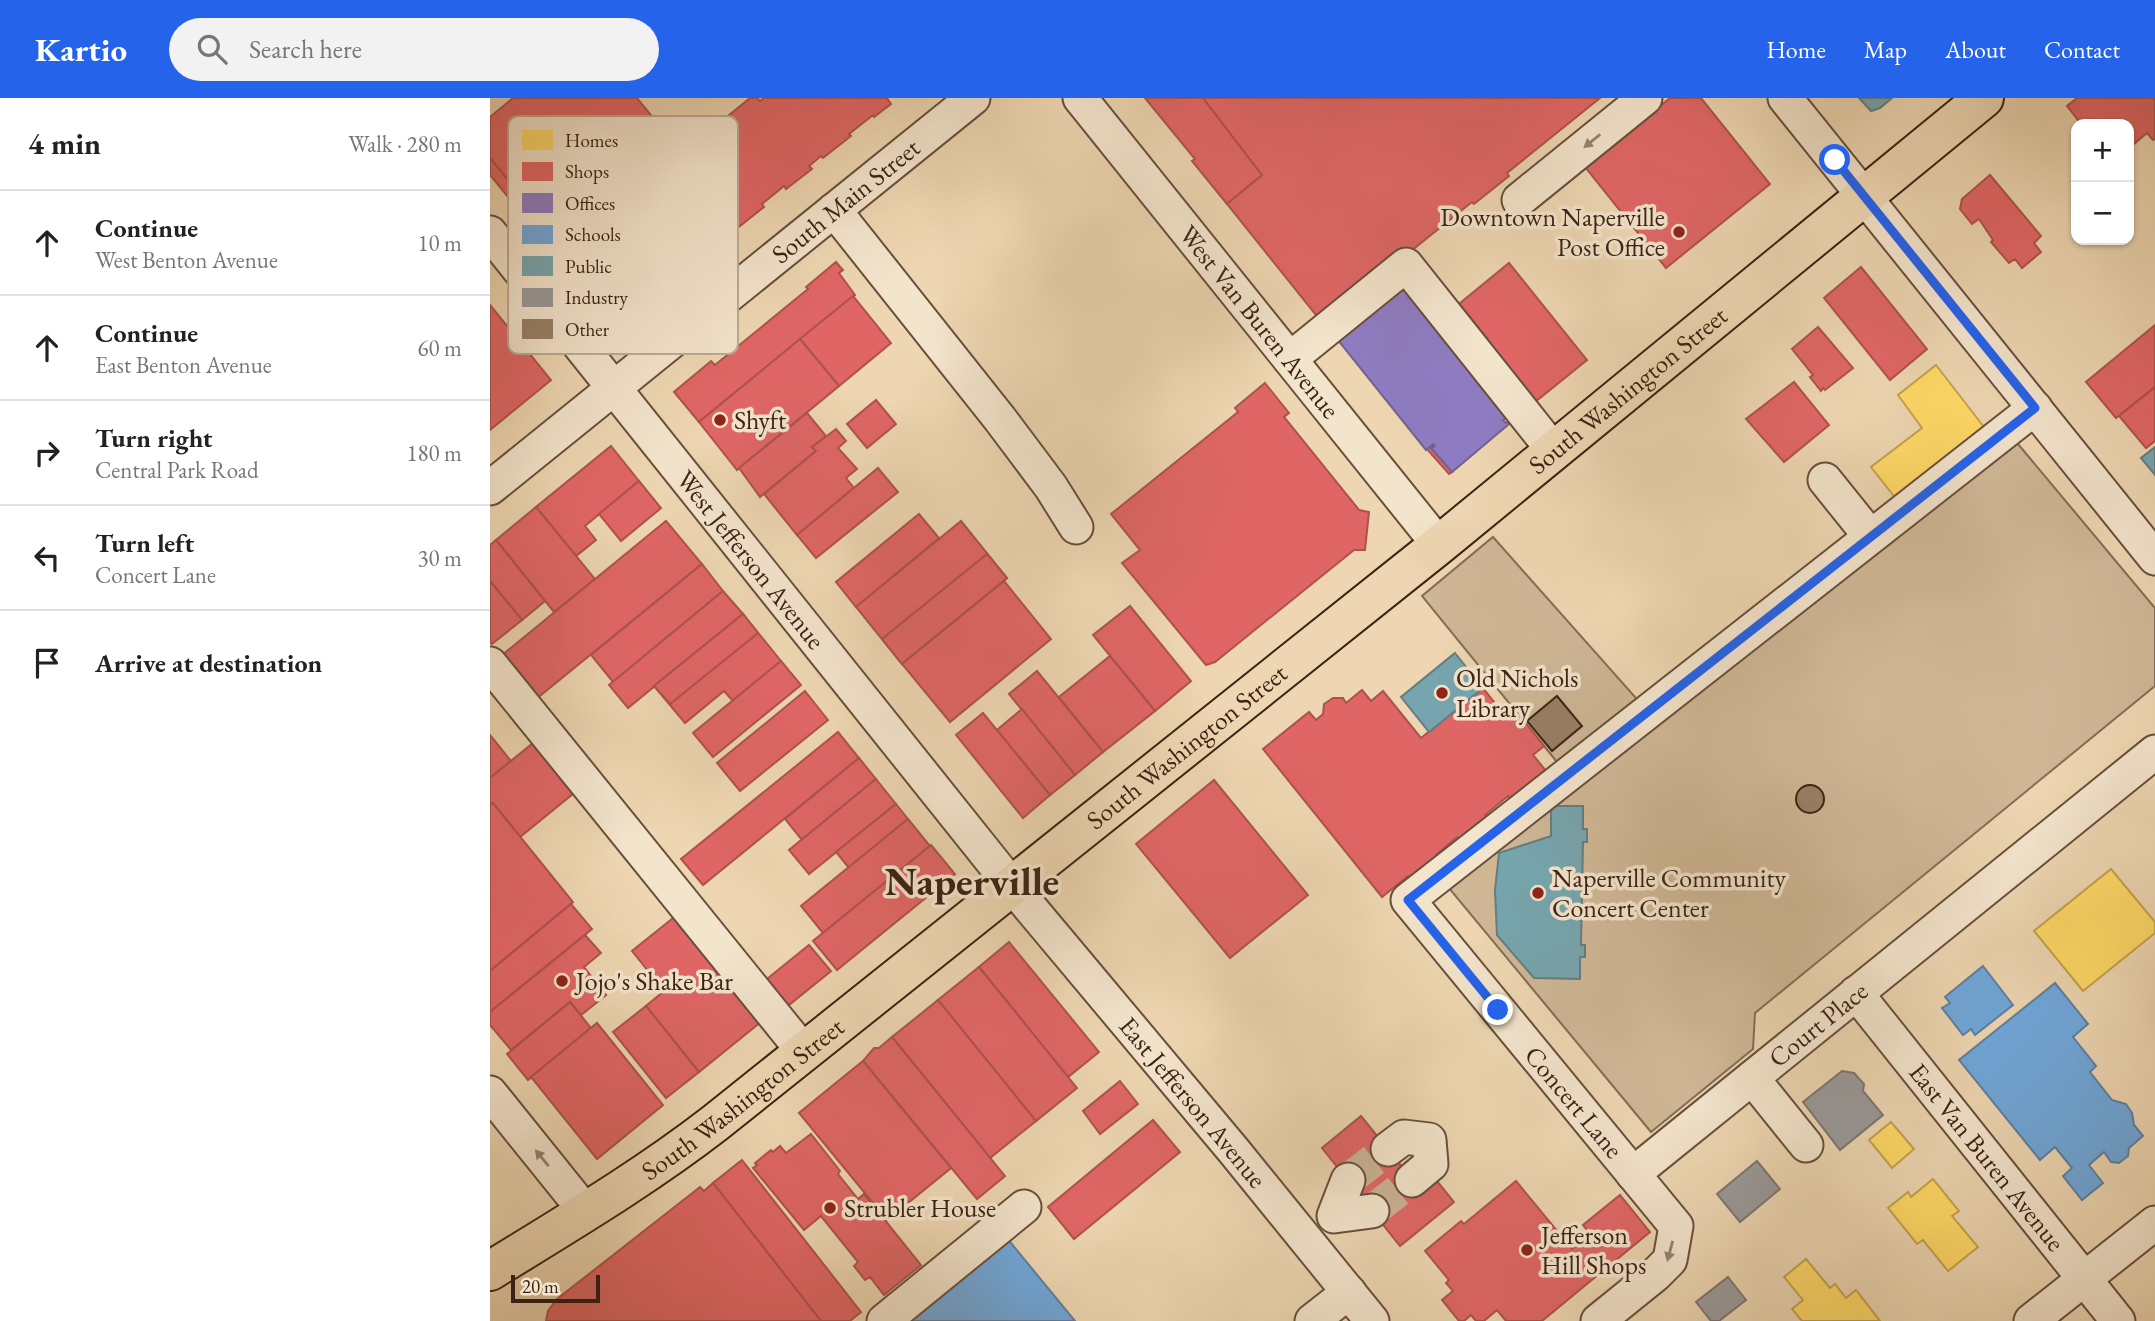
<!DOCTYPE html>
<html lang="en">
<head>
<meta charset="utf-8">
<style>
	:root { --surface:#fff; --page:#f2f2f2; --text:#222; --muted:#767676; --line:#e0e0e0; --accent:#2563eb }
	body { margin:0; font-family:"EB Garamond",serif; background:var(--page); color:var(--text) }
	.controls { position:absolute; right:21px; top:21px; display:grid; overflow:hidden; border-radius:14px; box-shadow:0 2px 5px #0004 }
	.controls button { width:63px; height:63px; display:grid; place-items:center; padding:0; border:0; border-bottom:2px solid var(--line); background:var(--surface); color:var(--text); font:35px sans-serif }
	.scale { position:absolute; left:21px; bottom:18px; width:89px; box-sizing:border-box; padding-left:7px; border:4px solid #3b2214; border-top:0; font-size:19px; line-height:24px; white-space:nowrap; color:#3b2214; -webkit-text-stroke:5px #f3e4cc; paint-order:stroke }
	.stop { position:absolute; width:21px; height:21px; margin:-16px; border:5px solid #2563eb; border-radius:50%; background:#fff }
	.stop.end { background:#2563eb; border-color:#fff; box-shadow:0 2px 7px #0008 }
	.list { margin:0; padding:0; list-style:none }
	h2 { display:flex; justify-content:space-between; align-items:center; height:91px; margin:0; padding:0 28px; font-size:30px }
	h2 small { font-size:23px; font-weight:400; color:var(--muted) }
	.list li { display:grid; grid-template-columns:46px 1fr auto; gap:21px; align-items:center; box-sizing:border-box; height:105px; padding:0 28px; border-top:2px solid var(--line) }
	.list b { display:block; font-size:26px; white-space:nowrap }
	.list p { margin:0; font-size:23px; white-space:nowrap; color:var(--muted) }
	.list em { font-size:23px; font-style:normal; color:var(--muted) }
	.icon { flex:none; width:38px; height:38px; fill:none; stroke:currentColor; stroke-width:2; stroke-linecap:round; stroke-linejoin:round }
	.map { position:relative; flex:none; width:1665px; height:1223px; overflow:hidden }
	header { display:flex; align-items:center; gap:42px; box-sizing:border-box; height:98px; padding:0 35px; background:var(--accent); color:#fff }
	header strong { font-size:33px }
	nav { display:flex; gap:38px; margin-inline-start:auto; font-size:24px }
	.search { width:490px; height:63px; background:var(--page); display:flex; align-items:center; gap:18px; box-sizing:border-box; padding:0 24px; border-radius:38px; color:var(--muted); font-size:26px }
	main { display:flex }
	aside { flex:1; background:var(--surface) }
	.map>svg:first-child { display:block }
	.green { fill:#cfb796; stroke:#856c55; stroke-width:2 }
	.homes { fill:#ffd966; stroke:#c4a24d; stroke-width:2 }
	.shops { fill:#e06666; stroke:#ae524d; stroke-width:2 }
	.offices { fill:#8e7cc3; stroke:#75618e; stroke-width:2 }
	.schools { fill:#6fa8dc; stroke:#5f80a0; stroke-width:2 }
	.public { fill:#76a5af; stroke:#647e80; stroke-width:2 }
	.industry { fill:#999; stroke:#7d7571; stroke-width:2 }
	.building { fill:#988066; stroke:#3b2214; stroke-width:2 }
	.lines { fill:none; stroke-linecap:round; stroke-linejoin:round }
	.minor-tunnel { stroke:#c9b292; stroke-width:33; stroke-dasharray:33 17; stroke-linecap:butt }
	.minor-casing { stroke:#684f3b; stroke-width:37 }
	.major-casing { stroke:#3b2214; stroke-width:42 }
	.minor { stroke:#f3e4cc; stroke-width:33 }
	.major { stroke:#edd6b1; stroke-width:38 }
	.oneway { fill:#978370 }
	.route { stroke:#2563eb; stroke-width:9 }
	.poi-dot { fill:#8f2418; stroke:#f3e4cc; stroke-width:2.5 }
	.labels { text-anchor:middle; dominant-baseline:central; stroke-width:7; stroke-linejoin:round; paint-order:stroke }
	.street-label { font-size:26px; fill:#3b2214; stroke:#f3e4cc }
	.poi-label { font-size:26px; fill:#3b2214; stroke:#f3e4cc; text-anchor:start }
	.town-label { font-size:40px; font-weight:bold; fill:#3b2214; stroke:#f3e4cc }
	.key { fill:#f3e4cc; stroke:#bcaa95; stroke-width:2 }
	.key-label { font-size:19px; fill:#3b2214 }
</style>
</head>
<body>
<header>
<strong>Kartio</strong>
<div class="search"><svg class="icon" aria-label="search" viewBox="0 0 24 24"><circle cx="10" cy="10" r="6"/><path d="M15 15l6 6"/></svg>Search here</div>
<nav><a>Home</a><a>Map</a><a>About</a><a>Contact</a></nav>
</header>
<main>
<aside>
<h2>4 min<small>Walk · 280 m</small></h2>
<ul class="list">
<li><svg class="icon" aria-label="ahead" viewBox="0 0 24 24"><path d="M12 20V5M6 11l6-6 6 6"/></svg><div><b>Continue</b><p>West Benton Avenue</p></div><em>10 m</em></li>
<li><svg class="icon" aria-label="ahead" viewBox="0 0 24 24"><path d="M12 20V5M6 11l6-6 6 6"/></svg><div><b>Continue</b><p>East Benton Avenue</p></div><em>60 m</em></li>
<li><svg class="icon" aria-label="right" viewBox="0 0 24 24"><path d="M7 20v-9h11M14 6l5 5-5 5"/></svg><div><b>Turn right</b><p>Central Park Road</p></div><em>180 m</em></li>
<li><svg class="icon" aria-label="left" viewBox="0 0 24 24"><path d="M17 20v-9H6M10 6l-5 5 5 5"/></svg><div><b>Turn left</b><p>Concert Lane</p></div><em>30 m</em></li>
<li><svg class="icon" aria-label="arrive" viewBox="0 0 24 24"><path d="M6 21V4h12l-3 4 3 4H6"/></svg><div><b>Arrive at destination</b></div></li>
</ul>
</aside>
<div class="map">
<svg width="1665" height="1223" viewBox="0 0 1665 1223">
	<rect width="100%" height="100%" fill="#edd6b1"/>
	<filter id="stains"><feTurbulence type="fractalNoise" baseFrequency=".00286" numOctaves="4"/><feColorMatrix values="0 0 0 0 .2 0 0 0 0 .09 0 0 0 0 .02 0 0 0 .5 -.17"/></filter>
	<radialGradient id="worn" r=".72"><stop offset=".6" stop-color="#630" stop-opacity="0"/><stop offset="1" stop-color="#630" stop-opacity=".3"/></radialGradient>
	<polygon class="green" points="1518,334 1665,510 1665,588 1265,915 1263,951 1161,1034 949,778 1067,664 932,498 1003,439 1160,616"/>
	<g class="homes">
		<polygon points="1446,267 1497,333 1407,402 1381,369 1432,330 1408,297"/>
		<polygon points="1621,771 1665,824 1665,835 1593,893 1544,833"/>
		<polygon points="1401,1024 1424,1051 1402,1070 1379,1042"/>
		<polygon points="1443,1081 1469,1113 1462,1118 1488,1149 1458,1173 1433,1142 1427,1146 1398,1110 1418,1094 1421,1099"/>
		<polygon points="1316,1161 1340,1190 1345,1186 1356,1200 1366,1192 1390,1223 1312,1223 1302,1211 1313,1202 1294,1179"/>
	</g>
	<g class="shops">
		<polygon points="23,0 147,0 195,59 77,155 0,60 0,19"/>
		<polygon points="260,0 267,0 270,3 274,0 397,0 401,6 384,19 383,17 359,36 361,38 333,60 331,58 319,68 322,71 296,91 294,88 272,106 274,109 182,182 128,115 228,35 223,30"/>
		<polygon points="655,0 713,0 772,77 737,106 702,63 705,61"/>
		<polygon points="713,0 1110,0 1017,75 1019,78 984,106 982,104 875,190 834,227 737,106 772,77"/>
		<polygon points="1180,0 1211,0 1280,86 1176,170 1095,69"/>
		<polygon points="1587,0 1665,0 1665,41 1663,42 1657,35 1639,50 1639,26 1591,26 1577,8"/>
		<polygon points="0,60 77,155 69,161 0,77"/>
		<polygon points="1500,77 1551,138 1544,145 1551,154 1532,170 1525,161 1519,165 1501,144 1503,142 1489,121 1482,126 1470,111 1472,101"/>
		<polygon points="346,164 353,172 349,175 365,197 209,324 184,294 221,263 225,267 318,191 316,189"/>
		<polygon points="1019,165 1097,262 1040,308 989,246 997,240 969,206"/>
		<polygon points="1371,169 1437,251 1400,282 1334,200"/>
		<polygon points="363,198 401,245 349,288 310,241"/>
		<polygon points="0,207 61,282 0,332"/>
		<polygon points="1665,227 1665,289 1626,320 1596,284"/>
		<polygon points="1328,229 1363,270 1335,292 1333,290 1331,293 1320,279 1323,277 1302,251"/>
		<polygon points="310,241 349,288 247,372 209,324"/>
		<polygon points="1304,284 1339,327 1294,364 1256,321"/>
		<polygon points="775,285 799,315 794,319 869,412 879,414 875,452 864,452 725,564 716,567 632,465 650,452 621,416 748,314 745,310"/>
		<polygon points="1665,289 1665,343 1656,350 1629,318"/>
		<polygon points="386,302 406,326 377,350 357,326"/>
		<polygon points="317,315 336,338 322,349 326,353 270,399 249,370"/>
		<polygon points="346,331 356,343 348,350 367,371 356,380 364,390 307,437 274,396 326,353 322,349"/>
		<polygon points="943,346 945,348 941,350 962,374 959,376 937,351"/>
		<polygon points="121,348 149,383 95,428 106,442 86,458 46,409"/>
		<polygon points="388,370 408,394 326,460 307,437"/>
		<polygon points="149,383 171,410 131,443 109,416"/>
		<polygon points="46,409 105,481 64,514 6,442"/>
		<polygon points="429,416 449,440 366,509 346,484"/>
		<polygon points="176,423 212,466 46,601 11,558"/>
		<polygon points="471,423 517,480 412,566 366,509"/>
		<polygon points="6,442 55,503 32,522 0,483 0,447"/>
		<polygon points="497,456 517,480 412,566 392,541"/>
		<polygon points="212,466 233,493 123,584 101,557"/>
		<polygon points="0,483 32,522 2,546 0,544"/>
		<polygon points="514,483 561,541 460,624 412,566"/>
		<polygon points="233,493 253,516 138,610 119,587"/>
		<polygon points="640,508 701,583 665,613 603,537"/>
		<polygon points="253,516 291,563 243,603 234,593 195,625 164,588"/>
		<polygon points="253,516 268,535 180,606 164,588"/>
		<polygon points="620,558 665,613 613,654 569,599"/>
		<polygon points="291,563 311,587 223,659 203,635"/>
		<polygon points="547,573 613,654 585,677 519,596"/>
		<polygon points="993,590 1013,615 1022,608 1054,648 1043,657 1057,674 1021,702 1018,698 995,717 999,721 970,745 967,739 946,757 948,761 922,782 918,778 892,799 773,651 819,614 826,622 833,616 834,606 843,600 853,600 856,605 872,592 881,603 893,593 931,640"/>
		<polygon points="315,593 338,622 250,693 227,665"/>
		<polygon points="532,611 585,677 560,697 507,632"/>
		<polygon points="493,615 560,697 533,720 466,637"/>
		<polygon points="348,634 369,660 213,787 191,761"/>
		<polygon points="0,637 21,663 0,680"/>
		<polygon points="43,645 84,695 30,739 3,705 0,707 0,680"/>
		<polygon points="369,660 386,681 312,742 295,721"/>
		<polygon points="386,681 406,706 319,776 299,752"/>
		<polygon points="724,682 818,797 740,860 646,746"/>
		<polygon points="3,705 83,804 0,873 0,707"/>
		<polygon points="406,706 418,721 359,770 346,754"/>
		<polygon points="418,721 440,748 333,835 311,808"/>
		<polygon points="441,747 465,776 347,872 323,843"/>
		<polygon points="81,806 102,831 0,914 0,873"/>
		<polygon points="187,817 272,923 209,974 156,908 174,893 142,853"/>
		<polygon points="95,837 111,855 94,869 116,897 91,917 80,904 21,952 0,927 0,914"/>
		<polygon points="519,844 609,954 578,979 489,869"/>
		<polygon points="319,847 341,873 294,911 272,885"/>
		<polygon points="489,869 587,990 546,1023 448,902"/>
		<polygon points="448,902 546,1023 500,1060 402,939"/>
		<polygon points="80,904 101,930 38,982 17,956"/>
		<polygon points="156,908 209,974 176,1000 123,934"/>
		<polygon points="107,925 173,1007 107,1061 41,979"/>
		<polygon points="402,939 515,1078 487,1101 373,963 384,950 389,950"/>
		<polygon points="373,963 461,1070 397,1122 309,1015"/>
		<polygon points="630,983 648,1006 610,1036 593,1013"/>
		<polygon points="871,1018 929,1090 943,1078 964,1104 910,1148 832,1050"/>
		<polygon points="663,1022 690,1054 584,1141 558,1109"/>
		<polygon points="321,1036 350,1073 348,1076 368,1101 374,1096 431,1167 394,1197 380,1179 375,1182 364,1168 368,1164 331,1118 314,1132 263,1070 267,1067 265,1065 281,1052 283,1054 290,1048 296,1055"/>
		<polygon points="252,1062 371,1214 360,1223 331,1223 223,1085"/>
		<polygon points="1026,1083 1082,1151 1100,1136 1093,1127 1130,1097 1160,1134 1052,1223 1016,1223 1007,1212 994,1223 986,1223 981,1217 974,1223 969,1223 952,1202 963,1193 956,1185 959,1182 935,1153 971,1123 974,1126"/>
		<polygon points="223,1085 331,1223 56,1223 58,1213 67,1201 210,1089 214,1093"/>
	</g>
	<polygon class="offices" points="918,183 1024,313 1013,322 1016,325 1024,319 1025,321 962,374 941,350 945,348 943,346 936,352 847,241"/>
	<g class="schools">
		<polygon points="1493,868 1523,907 1485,937 1481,931 1473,937 1452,910 1460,905 1455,899"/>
		<polygon points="1565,885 1598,926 1583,939 1606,968 1600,974 1622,1002 1636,1006 1642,1015 1644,1027 1653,1038 1639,1050 1638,1058 1629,1065 1621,1064 1614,1054 1599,1067 1613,1085 1592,1102 1573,1078 1582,1070 1565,1049 1550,1062 1469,962"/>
		<polygon points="516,1139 585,1223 414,1223"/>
	</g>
	<g class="public">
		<polygon points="1369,0 1402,0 1390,10 1381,13"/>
		<polygon points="1665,349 1665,377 1651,360"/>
		<polygon points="965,555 993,590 939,634 911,599"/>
		<polygon points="1061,708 1093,708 1093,731 1097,731 1097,744 1093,744 1091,847 1095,847 1095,859 1090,859 1090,881 1044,880 1007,837 1005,792 1009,755 1061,738"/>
	</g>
	<g class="industry">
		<polygon points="1352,973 1364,975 1374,986 1373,993 1393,1017 1350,1052 1313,1004"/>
		<polygon points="1267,1063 1290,1091 1250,1124 1227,1096"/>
		<polygon points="1238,1179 1256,1202 1229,1223 1221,1223 1206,1204"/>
	</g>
	<g class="building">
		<polygon points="1067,598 1092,628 1062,653 1037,623"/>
		<circle cx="1320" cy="701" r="14"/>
	</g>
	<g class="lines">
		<g class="minor-tunnel">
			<polyline points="858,1082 898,1051"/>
			<polyline points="882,1113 922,1082"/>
		</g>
		<defs>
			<g id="minor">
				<path id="s1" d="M590,0L949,447"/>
				<polyline points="1295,0 1665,460"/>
				<polyline points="1029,102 1155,0"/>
				<polyline points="344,112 510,321 561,389 586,429"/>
				<path id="s2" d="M0,135L522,788L744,1053L882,1223"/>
				<polyline points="800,261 916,167 1064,353"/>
				<polyline points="1335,382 1380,438"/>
				<path id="s3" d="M0,390L483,0"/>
				<polyline points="0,566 314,954"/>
				<path id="s4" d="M1366,895L1628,1223"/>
				<polyline points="1262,980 1316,1047"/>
				<polyline points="0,995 95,1113"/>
				<polyline points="898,1051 914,1039 939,1042 941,1066 922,1082"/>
				<path id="s5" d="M1143,1076L1665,654"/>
				<polyline points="858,1082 844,1118 882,1113"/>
				<polyline points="394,1223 534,1109"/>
				<polyline points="822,1223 859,1194"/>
				<polyline points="1108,1223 1165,1177 1180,1162 1186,1128 918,802 1545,310"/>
				<polyline points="1541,1223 1665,1125"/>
			</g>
			<g id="major">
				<path id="s6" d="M0,1173C76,1126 154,1080 225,1025L949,447L1494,0"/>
			</g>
		</defs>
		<use href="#minor" class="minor-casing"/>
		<use href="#major" class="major-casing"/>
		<use href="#minor" class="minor"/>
		<use href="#major" class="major"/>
	</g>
	<defs><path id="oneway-solid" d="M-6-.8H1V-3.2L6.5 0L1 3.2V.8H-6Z" transform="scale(1.75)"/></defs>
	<g class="oneway">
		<use href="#oneway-solid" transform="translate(1102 43) rotate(141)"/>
		<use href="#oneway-solid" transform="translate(52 1060) rotate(-129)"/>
		<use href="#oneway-solid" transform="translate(1180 1153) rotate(105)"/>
	</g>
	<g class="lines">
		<polyline class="route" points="1008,912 918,802 1545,310 1345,62"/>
	</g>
	<g class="poi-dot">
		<circle cx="1189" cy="134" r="7"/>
		<circle cx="230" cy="322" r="7"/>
		<circle cx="952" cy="595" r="7"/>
		<circle cx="1048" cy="795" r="7"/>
		<circle cx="72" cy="883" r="7"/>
		<circle cx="340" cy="1110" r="7"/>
		<circle cx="1037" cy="1152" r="7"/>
	</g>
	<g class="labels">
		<g class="street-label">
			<text stroke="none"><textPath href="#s3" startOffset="457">South Main Street</textPath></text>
			<text stroke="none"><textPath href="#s1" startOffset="287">West Van Buren Avenue</textPath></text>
			<text stroke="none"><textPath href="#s6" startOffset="1440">South Washington Street</textPath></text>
			<text stroke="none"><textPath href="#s2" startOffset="418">West Jefferson Avenue</textPath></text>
			<text stroke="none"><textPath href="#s6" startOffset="873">South Washington Street</textPath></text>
			<text stroke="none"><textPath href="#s5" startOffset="238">Court Place</textPath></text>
			<text stroke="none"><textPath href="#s6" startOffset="306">South Washington Street</textPath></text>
			<text transform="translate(1084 1004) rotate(50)">Concert Lane</text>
			<text stroke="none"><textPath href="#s2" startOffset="1118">East Jefferson Avenue</textPath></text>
			<text stroke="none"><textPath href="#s4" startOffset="210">East Van Buren Avenue</textPath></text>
		</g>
		<g class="poi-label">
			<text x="1175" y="119" text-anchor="end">Downtown Naperville<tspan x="1175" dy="30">Post Office</tspan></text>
			<text x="244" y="322">Shyft</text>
			<text x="966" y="580">Old Nichols<tspan x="966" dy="30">Library</tspan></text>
			<text x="1062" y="780">Naperville Community<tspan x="1062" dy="30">Concert Center</tspan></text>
			<text x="86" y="883">Jojo's Shake Bar</text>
			<text x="354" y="1110">Strubler House</text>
			<text x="1051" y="1137">Jefferson<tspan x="1051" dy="30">Hill Shops</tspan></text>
		</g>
		<g class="town-label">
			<text x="482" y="783">Naperville</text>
		</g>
	</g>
	<rect x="18" y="18" width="230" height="238" rx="10" class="key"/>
	<rect x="32" y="32" width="31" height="20" fill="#ffd966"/>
	<rect x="32" y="64" width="31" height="19" fill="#e06666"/>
	<rect x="32" y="95" width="31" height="20" fill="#8e7cc3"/>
	<rect x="32" y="127" width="31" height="19" fill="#6fa8dc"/>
	<rect x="32" y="158" width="31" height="20" fill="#76a5af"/>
	<rect x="32" y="190" width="31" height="19" fill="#999"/>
	<rect x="32" y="221" width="31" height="20" fill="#988066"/>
	<g class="key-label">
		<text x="75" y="49">Homes</text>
		<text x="75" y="80">Shops</text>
		<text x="75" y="112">Offices</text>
		<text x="75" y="143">Schools</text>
		<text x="75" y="175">Public</text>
		<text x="75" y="206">Industry</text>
		<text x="75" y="238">Other</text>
	</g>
	<rect width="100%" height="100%" filter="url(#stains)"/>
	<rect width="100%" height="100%" fill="url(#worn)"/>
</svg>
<div class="controls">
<button>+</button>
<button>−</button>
</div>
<div class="scale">20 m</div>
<div class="stop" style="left:1345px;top:62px"></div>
<div class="stop end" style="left:1008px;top:912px"></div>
</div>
</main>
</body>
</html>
